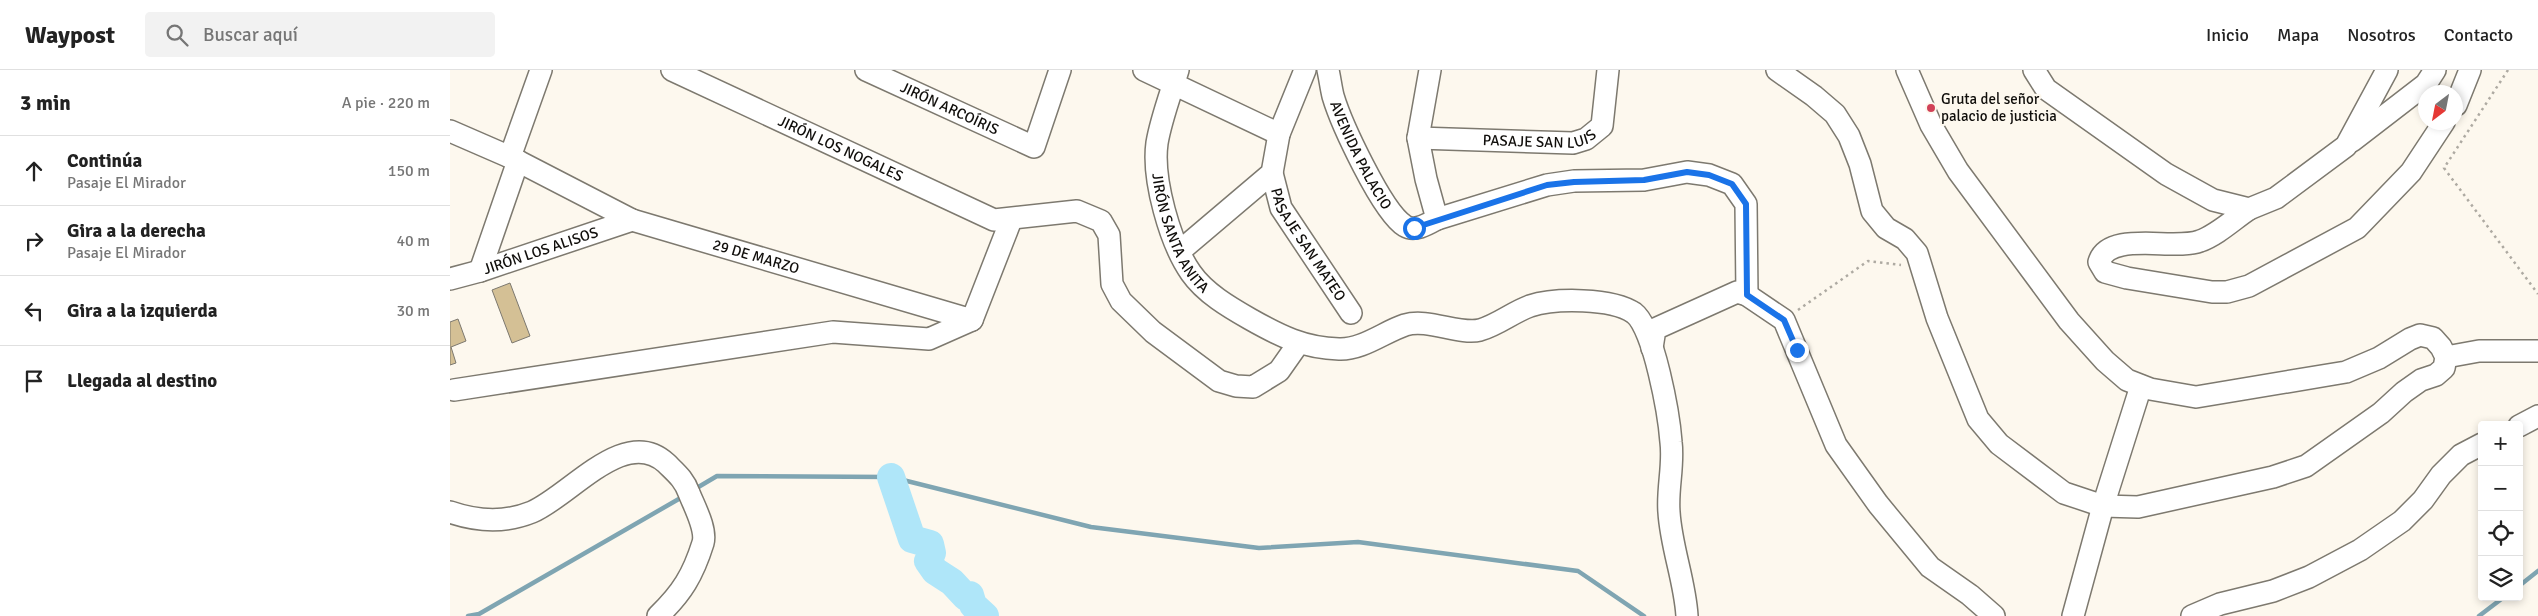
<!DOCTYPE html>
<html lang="es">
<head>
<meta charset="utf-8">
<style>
	:root { --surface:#fff; --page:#f2f2f2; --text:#222; --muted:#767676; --line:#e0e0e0 }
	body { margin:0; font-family:Signika,sans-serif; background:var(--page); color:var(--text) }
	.controls { position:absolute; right:15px; bottom:15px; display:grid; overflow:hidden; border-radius:5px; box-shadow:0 2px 8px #0003 }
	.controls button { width:45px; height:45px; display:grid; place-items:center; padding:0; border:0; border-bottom:1px solid var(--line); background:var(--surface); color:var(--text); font:25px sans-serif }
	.compass { position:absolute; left:1968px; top:15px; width:45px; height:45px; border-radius:50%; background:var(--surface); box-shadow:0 2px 8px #0003; rotate:212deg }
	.stop { position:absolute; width:15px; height:15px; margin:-11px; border:4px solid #1a73e8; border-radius:50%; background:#fff }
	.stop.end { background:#1a73e8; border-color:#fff; box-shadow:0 1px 5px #0008 }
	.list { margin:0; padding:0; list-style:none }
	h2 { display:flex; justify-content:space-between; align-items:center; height:65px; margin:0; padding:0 20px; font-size:21px }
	h2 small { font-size:16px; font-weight:400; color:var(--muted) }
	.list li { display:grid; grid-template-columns:32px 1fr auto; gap:15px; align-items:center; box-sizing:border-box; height:70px; padding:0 20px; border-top:1px solid var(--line) }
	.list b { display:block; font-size:19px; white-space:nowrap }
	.list p { margin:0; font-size:16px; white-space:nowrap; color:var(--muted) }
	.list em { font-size:16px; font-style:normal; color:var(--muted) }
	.icon { flex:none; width:28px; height:28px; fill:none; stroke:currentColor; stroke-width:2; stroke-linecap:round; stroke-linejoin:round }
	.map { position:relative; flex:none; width:2088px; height:546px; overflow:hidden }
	header { display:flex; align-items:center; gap:30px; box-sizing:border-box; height:70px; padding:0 25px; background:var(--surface); border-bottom:1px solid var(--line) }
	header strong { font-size:24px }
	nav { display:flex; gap:28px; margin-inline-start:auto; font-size:18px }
	.search { width:350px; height:45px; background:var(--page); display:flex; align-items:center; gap:12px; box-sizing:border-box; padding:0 18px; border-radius:5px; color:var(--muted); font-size:19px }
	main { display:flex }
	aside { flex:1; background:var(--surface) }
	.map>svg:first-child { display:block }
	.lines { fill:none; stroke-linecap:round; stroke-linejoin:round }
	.stream { stroke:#7fa5b2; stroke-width:4.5 }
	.river { stroke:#afe6f9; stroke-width:28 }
	.building { fill:#d4c095; stroke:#7c786f }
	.minor-casing { stroke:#7d796f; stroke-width:24 }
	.path { stroke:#aeaaa2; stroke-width:2.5; stroke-dasharray:2.5 4; stroke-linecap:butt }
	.minor { stroke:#fff; stroke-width:21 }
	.route { stroke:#1a73e8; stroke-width:6 }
	.poi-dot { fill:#d14158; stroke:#fdf8ee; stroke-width:2 }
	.labels { text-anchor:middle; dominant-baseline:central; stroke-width:4.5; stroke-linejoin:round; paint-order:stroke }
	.poi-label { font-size:15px; fill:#100e0b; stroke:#fdf8ee; text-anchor:start }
	.street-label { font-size:15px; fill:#100e0b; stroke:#fdf8ee }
</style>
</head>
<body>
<header>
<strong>Waypost</strong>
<div class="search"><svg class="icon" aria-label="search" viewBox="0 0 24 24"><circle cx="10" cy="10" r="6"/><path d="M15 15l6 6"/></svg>Buscar aquí</div>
<nav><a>Inicio</a><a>Mapa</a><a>Nosotros</a><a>Contacto</a></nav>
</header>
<main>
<aside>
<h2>3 min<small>A pie · 220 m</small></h2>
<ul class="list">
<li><svg class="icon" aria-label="ahead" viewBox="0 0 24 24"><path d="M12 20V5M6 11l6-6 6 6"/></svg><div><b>Continúa</b><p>Pasaje El Mirador</p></div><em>150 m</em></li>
<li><svg class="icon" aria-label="right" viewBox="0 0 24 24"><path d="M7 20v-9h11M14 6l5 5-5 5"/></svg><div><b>Gira a la derecha</b><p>Pasaje El Mirador</p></div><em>40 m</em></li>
<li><svg class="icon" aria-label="left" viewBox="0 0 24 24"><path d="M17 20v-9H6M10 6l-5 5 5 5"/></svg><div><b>Gira a la izquierda</b></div><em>30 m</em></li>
<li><svg class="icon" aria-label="arrive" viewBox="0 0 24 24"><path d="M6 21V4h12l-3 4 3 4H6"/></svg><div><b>Llegada al destino</b></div></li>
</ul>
</aside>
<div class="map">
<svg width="2088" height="546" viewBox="0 0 2088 546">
	<rect width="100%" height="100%" fill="#fdf8ee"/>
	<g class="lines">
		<g class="stream">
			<polyline points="245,419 267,406 441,407 641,457 809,478 908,472 1128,501 1194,546"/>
			<polyline points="2069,516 2088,501"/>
			<polyline points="18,546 29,544 234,426"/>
			<polyline points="2029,546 2054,527"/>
		</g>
		<polyline class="river" points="441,407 462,469 480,474 482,483 478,491 485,501 502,512 516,527 520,525 523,535 535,546"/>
	</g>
	<g class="building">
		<polygon points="60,213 80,266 62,273 42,220"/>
		<polygon points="8,249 16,271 1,277 6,293 0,295 0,252"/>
	</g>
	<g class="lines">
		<defs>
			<g id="minor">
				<path id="s1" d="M222,0L544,150L627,141L651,151L659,165L662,214L671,231L703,262L769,311L786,316L803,317L829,301L848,274"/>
				<path id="s2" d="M416,0L584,77L610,0"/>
				<polyline points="694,0 829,64"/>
				<path id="s3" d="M728,0C721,23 711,49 707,73C702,109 720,173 741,203C755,223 779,237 800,249C830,266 854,278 889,279C912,280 934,262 955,255C978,248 1009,265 1030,260C1048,255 1063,242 1080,236C1105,228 1162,228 1184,243C1204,258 1219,345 1221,372C1224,395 1217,419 1219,442C1221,477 1235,511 1237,546"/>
				<path id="s4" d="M878,0C880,9 881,18 883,26C891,53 932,142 955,156C965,162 978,154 987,149L976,109L968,68L980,0"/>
				<polyline points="1327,0 1364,26 1385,44 1399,66 1410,94 1422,141 1436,158 1455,169 1467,183 1487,248 1528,349 1549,374 1614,423 1653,436 1688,437 1823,407 1856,396 1931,343 1954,322 1971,310 1986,305 1994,298 1996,287 1991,277 1983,268 1970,265 1960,269 1929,288 1896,302 1746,327 1700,319 1677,310 1655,291 1619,251 1508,101 1481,55 1457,0"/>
				<polyline points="1584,0 1596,19 1716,104 1763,130 1799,139 1826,128 1896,76 1937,0"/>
				<polyline points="2006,35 2020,0"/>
				<path id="s5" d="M0,61L60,87L182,150L522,250L561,150"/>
				<path id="s6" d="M968,68L1123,73L1136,69L1152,56L1158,0"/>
				<polyline points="1902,71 1976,14 1985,0"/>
				<polyline points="60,87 91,0"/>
				<path id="s7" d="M822,103L831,138L901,243"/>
				<path d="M1799,139C1784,149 1767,165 1750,171C1724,181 1659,160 1649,192L1655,202L1677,208L1762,222H1777L1799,216L1907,158L1961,102L1994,52"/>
				<polyline points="987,149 1097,115 1124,111 1194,110 1237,102 1259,105 1282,114 1296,134 1297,225"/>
				<polyline points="730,181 822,103 829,64 855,0"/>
				<polyline points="30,201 68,91"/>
				<path id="s8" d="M0,209L30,201L182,150"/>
				<polyline points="1202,278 1205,259 1287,222 1297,225 1334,250 1386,375 1428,434 1480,497 1520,525 1544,546"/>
				<polyline points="1996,287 2029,281 2088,281"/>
				<polyline points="4,320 383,262 479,269 522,250"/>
				<polyline points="2069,356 2088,346"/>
				<path d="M0,442C26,451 55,453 82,442C120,426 175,355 216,393C226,403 234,409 239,423C244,436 257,459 253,473C243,505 232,523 208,546"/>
				<polyline points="1623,546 1653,436 1691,316"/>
				<polyline points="1742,546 1770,534 1823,521 1859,507 1910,480 1952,451 1973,430 1991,405 2011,385 2032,374"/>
			</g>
		</defs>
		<use href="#minor" class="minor-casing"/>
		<g class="path">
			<polyline points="2058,0 1994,98 2088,224"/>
			<polyline points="1348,240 1418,191 1451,195"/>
		</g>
		<use href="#minor" class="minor"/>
	</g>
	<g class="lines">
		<polyline class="route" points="964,158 1097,115 1124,112 1194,110 1237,102 1259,105 1282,114 1296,134 1297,225 1334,250 1347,280"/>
	</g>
	<circle class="poi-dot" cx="1481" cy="38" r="5"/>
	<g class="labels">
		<g class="poi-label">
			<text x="1491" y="29">Gruta del señor<tspan x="1491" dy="17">palacio de justicia</tspan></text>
		</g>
		<g class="street-label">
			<text stroke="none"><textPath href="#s2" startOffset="92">JIRÓN ARCOÍRIS</textPath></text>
			<text stroke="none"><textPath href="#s6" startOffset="122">PASAJE SAN LUIS</textPath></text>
			<text stroke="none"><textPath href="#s1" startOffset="186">JIRÓN LOS NOGALES</textPath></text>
			<text stroke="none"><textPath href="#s4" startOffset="92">AVENIDA PALACIO</textPath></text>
			<text stroke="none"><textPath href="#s3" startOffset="171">JIRÓN SANTA ANITA</textPath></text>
			<text stroke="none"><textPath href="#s7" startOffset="81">PASAJE SAN MATEO</textPath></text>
			<text stroke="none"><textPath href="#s8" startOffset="95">JIRÓN LOS ALISOS</textPath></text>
			<text stroke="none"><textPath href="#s5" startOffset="332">29 DE MARZO</textPath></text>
		</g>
	</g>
</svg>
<div class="controls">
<button>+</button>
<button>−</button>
<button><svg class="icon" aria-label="locate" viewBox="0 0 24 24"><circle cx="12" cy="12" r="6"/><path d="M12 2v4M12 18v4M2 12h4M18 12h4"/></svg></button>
<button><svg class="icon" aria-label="layers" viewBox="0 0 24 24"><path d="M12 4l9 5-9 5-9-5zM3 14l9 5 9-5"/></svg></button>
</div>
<svg class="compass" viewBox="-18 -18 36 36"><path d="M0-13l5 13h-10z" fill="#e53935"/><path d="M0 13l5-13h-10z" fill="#767676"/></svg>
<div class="stop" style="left:964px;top:158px"></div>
<div class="stop end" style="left:1347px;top:280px"></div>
</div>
</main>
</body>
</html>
